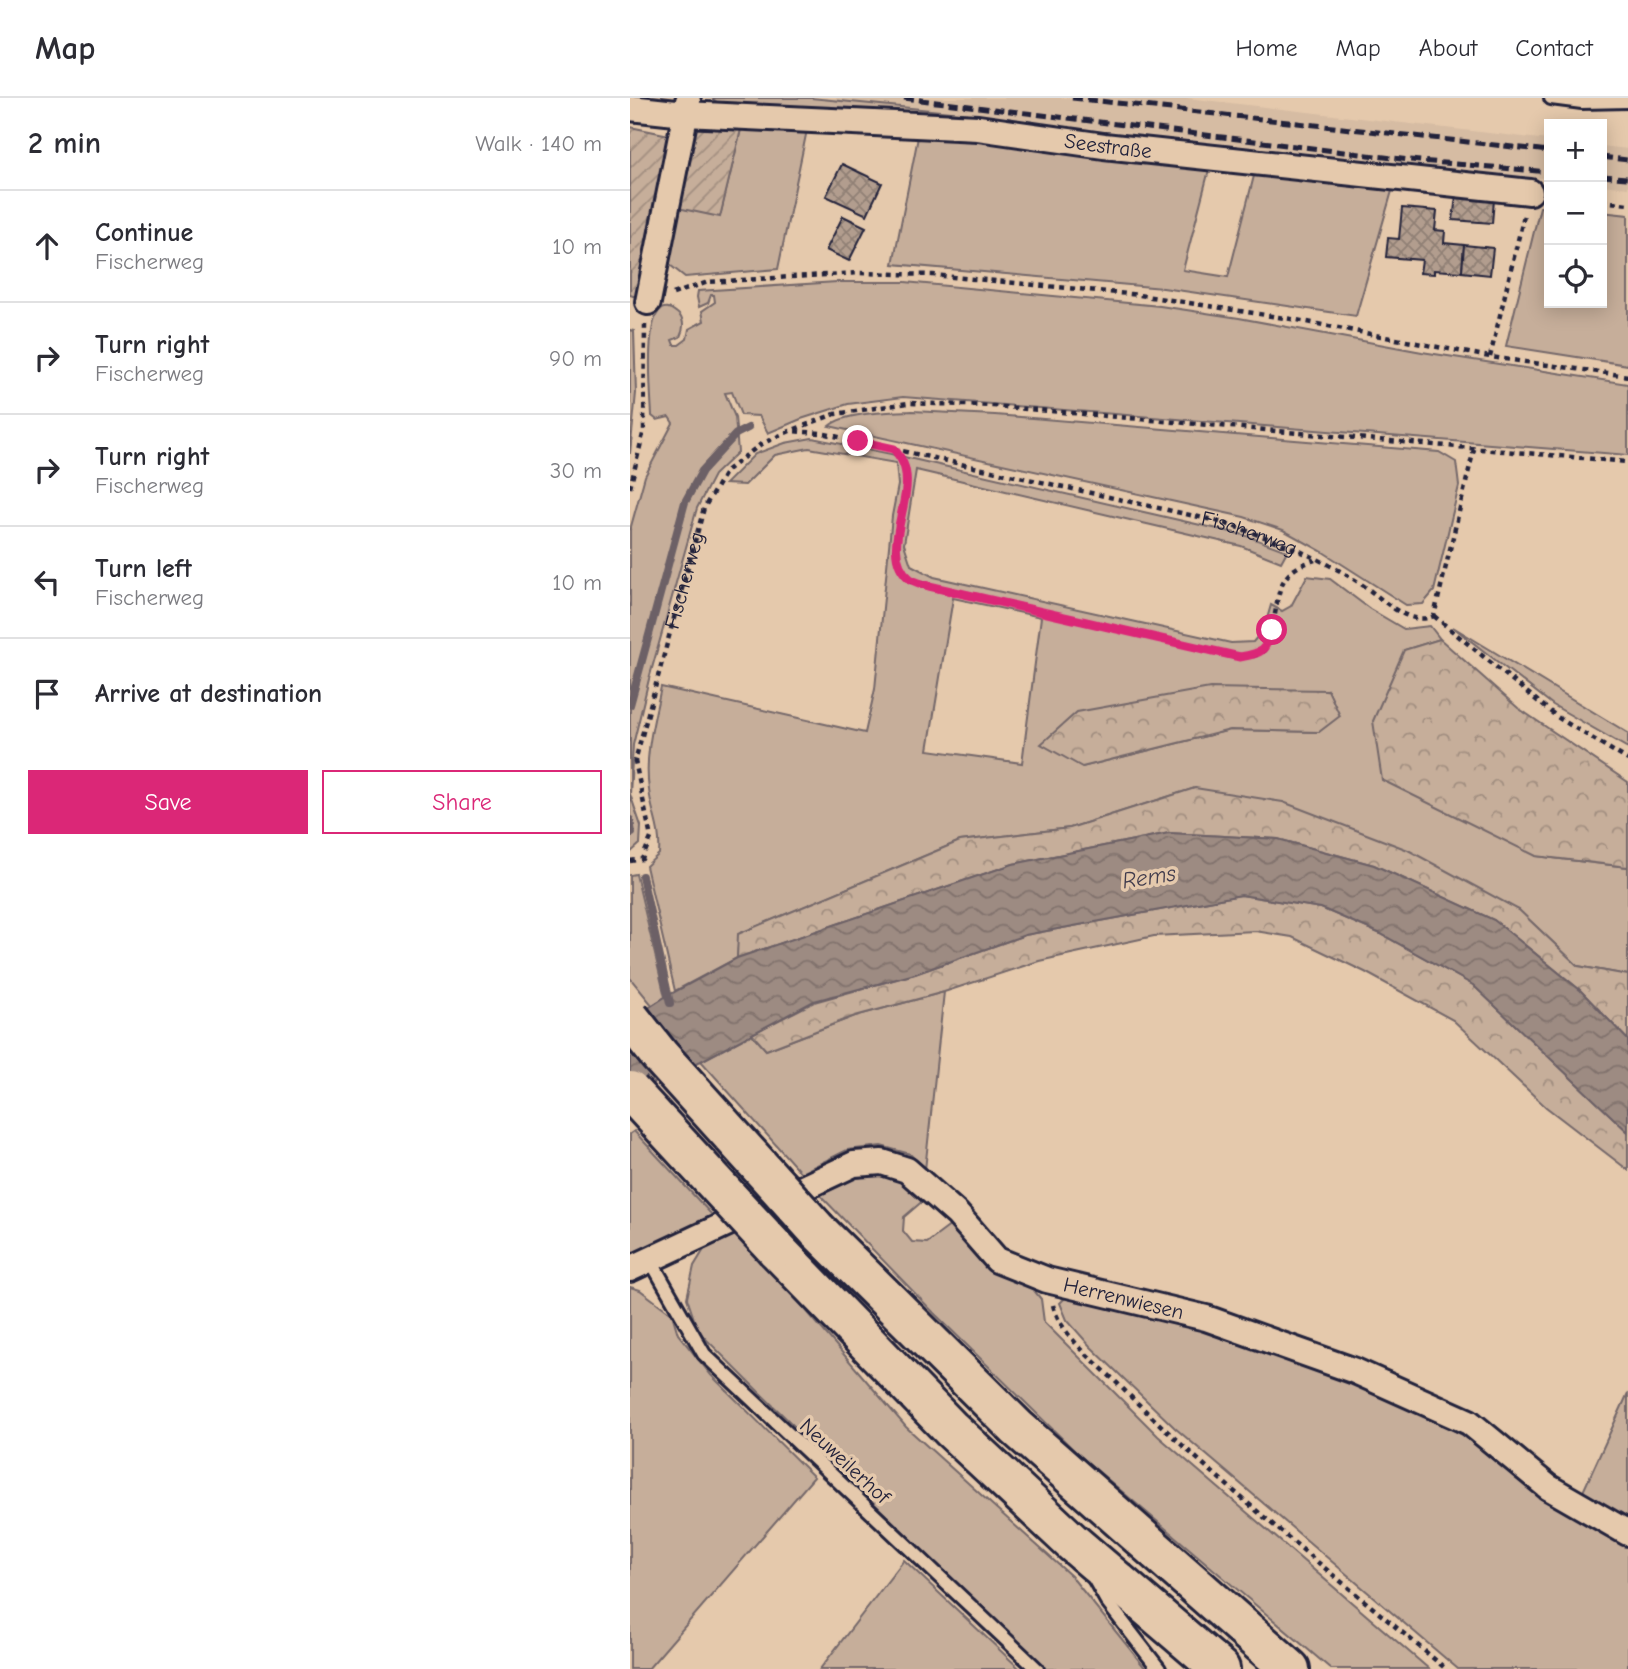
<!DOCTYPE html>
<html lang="en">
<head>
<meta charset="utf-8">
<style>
	:root { --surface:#fff; --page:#f2f2f3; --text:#2b2b33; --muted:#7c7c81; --line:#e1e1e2; --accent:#db2777 }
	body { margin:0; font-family:"Comic Neue",sans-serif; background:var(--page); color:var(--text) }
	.controls { position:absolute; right:21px; top:21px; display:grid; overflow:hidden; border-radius:0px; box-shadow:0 4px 18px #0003 }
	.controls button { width:63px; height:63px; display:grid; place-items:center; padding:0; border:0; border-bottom:2px solid var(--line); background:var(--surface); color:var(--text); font:35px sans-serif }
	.stop { position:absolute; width:21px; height:21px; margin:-16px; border:5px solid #db2777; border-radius:50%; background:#fff }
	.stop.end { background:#db2777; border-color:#fff; box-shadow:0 2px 7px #0008 }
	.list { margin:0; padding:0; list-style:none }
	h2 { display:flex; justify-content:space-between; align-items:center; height:91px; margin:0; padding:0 28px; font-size:30px }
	h2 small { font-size:23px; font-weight:400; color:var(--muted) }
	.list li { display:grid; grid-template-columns:46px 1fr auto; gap:21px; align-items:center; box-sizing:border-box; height:112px; padding:0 28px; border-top:2px solid var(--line) }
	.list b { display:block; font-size:26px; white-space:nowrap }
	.list p { margin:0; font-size:23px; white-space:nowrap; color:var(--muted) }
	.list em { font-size:23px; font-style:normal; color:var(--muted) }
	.actions { display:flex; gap:14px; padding:21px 28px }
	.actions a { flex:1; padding:16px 0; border:2px solid var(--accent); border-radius:0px; text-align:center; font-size:24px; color:var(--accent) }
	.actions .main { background:var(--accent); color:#fff }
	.icon { flex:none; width:38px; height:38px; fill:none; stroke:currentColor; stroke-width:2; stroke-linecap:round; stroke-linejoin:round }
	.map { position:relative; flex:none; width:998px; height:1571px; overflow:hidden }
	header { display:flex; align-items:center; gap:42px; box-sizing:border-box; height:98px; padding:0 35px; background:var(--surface); border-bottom:2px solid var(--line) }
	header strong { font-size:33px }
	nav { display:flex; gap:38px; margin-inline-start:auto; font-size:24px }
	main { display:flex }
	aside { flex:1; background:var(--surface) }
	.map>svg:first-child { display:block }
	.built { fill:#d6bca3 }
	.grass { fill:#c6ae9a; stroke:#74686a; stroke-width:2; fill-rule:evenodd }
	.forest { fill:url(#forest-crowns); stroke:#74686a; stroke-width:2 }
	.garden { fill:url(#garden-furrows); stroke:#74686a; stroke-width:2 }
	.water { fill:url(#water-waves); stroke:#6c6166; stroke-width:2 }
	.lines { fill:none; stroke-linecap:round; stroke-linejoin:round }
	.stream { stroke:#6c6166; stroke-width:8 }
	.building { fill:url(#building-cross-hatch); stroke:#22223b; stroke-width:2 }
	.lane-casing { stroke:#22223b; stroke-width:18 }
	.street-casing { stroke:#22223b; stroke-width:30 }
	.highway-casing { stroke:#22223b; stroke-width:44 }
	.path { stroke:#22223b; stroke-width:4.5; stroke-dasharray:5 5; stroke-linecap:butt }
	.lane { stroke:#e5c9ac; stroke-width:12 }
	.street { stroke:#e5c9ac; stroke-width:24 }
	.highway { stroke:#e5c9ac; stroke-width:38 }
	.rail { stroke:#22223b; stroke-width:5; stroke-dasharray:10 5; stroke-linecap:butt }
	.highway-bridge-casing { stroke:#22223b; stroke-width:44; stroke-linecap:butt }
	.highway-bridge { stroke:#e5c9ac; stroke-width:38 }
	.route { stroke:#db2777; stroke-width:9 }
	.labels { text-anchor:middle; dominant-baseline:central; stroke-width:7; stroke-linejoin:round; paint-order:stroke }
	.street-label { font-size:21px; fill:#22223b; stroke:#e5c9ac }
	.water-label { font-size:23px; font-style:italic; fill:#413c4d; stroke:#e5c9ac }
</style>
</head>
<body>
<header>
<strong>Map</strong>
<nav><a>Home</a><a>Map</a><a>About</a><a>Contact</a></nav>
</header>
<main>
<aside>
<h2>2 min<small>Walk · 140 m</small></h2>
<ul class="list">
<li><svg class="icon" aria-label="ahead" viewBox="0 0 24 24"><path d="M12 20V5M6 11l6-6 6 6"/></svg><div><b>Continue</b><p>Fischerweg</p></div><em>10 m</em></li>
<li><svg class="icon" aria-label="right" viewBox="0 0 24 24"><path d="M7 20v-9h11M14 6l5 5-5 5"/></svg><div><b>Turn right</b><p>Fischerweg</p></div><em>90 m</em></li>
<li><svg class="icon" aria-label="right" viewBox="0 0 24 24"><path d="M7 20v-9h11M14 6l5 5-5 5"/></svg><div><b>Turn right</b><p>Fischerweg</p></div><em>30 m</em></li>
<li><svg class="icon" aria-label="left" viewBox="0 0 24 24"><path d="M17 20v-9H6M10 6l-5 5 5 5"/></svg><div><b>Turn left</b><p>Fischerweg</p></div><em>10 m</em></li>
<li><svg class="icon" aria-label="arrive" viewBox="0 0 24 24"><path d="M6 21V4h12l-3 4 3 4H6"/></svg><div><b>Arrive at destination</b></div></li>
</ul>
<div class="actions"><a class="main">Save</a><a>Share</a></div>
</aside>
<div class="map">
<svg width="998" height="1571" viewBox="0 0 998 1571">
	<defs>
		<pattern id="forest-crowns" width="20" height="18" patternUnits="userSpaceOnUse" patternTransform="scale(1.75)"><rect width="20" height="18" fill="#c6ae9a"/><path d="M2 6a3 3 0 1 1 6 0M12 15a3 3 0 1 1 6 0" fill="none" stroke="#a08d7f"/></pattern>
		<pattern id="garden-furrows" width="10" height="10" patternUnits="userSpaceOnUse" patternTransform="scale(1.75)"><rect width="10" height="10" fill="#c6ae9a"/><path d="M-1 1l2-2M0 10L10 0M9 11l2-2" fill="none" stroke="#a08d7f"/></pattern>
		<pattern id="water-waves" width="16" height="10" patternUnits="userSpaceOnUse" patternTransform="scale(1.75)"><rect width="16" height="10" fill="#9d8b82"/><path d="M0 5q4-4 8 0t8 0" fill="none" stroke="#80716c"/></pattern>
		<pattern id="building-cross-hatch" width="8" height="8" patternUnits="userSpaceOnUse" patternTransform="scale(1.75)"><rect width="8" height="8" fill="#b29d8e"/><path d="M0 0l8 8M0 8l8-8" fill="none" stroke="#908075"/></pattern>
	</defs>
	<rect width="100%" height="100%" fill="#e5c9ac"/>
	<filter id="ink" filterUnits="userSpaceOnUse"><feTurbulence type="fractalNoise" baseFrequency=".0143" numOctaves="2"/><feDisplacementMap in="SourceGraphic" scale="14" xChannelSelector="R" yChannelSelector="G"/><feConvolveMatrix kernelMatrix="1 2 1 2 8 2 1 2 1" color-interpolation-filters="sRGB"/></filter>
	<g filter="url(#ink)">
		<g class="built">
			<polygon points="187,0 557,0 919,42 919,81"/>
			<polygon points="972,48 998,51 998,90 972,87"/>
		</g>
		<g class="grass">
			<polygon points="82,0 181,0 340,16 344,20 104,8 88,5"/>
			<polygon points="112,27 177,32 148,171 55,179 35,163 40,108 90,118"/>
			<polygon points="288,39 354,40 581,64 553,172 598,179 626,70 764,86 726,218 533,190 263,166"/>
			<polygon points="910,109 919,109 919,205 972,205 972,114 998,117 998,267 876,248"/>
			<path d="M207,184H275L530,208L609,220L792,254L998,286V357L273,299L218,306L171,321L138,335L129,318L111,317L102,294L95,295L105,319L108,354L84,377L67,410L19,581L3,647L0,696L11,728L10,746L0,755V432L15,378L43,325L39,319L27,322L22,318C22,306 9,183 47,215C55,221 54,231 50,239L42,242L44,247H49L57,241L59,231L74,223L72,213L85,204L84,197H81L78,205L69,209L67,199L68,193Z"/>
			<polygon points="0,232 4,233 6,295 0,356"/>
			<path d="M282,313L365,317L809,354L826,364L829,388L804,493L793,506L776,507L693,454L653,432L614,419L199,328C216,314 260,314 282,313Z"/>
			<path d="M182,340L261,356L614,437L657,453L651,464L611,448L286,372L274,446L281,467L304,479L601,545L623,544L634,531L641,507L652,513L661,508L677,478L700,481L740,511L774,531L800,528L810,541L774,552L906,758L998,769V877L948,868L889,812L565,690L440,730L330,743L109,836L107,860L45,893L16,768L29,756C31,730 22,717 19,692C14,657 24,623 31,589L235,635L245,591L262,418L268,387L266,365L179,350L145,357L115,387L95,386L125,356L155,345ZM323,500L411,519L392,665L298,652ZM697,592L689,634L600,632L452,669Z"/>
			<polygon points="823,529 998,635 998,650 923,607"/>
			<polygon points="6,776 35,899 22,907 0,880 0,777"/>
			<polygon points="314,894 295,1072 280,1056 251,1048 217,1052 171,1075 71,963 122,936 136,952 225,918"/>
			<polygon points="4,1033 83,1118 0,1158 0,1036"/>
			<polygon points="247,1076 277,1085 295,1101 274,1119 273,1133 282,1144 297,1145 321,1127 398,1185 411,1201 414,1224 528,1338 799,1571 701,1571 449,1357 304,1215 190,1097 222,1081"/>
			<polygon points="100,1131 168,1203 276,1329 441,1478 516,1571 415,1571 130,1295 68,1233 57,1200 64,1168 78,1145"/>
			<polygon points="0,1189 10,1192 42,1216 48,1236 81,1277 184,1379 18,1571 0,1571"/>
			<polygon points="439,1196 451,1197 670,1259 775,1306 842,1342 922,1398 998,1443 998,1571 828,1571 545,1330 460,1248 437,1222 430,1205"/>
			<polygon points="998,1295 998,1422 951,1398"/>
			<polygon points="274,1462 390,1571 190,1571"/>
		</g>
		<g class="forest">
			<polygon points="810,541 888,610 998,684 998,769 906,758 752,682 743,623 774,552"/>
			<polygon points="580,590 698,592 710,618 689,634 600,632 452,669 411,646 447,614"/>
			<polygon points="565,690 653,704 778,752 889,812 948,868 998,877 998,942 950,892 864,822 744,767 648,741 539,735 383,766 107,860 108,836 330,743 440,730"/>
			<polygon points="611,797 691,810 751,836 843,887 998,1034 998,1072 916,1009 823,922 735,874 662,839 625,833 524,838 409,863 314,894 225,918 136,952 122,936 184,904 285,876 395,837"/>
		</g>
		<polygon class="garden" points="57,27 112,27 90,119 29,106 6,199 0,197 0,29 54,40"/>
		<polygon class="water" points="539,735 648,741 744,767 864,822 950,892 998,942 998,1034 843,887 751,836 691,810 611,797 395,837 285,876 184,903 71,963 0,996 0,922 35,899 107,860 383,766"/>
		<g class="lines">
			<g class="stream">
				<polyline points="0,607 55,404 72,373 106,336 118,330"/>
				<polyline points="0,722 2,735"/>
				<polyline points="12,778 40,905"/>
			</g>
		</g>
		<g class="building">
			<polygon points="212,66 252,85 237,117 196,98"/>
			<polygon points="826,98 864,102 862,125 823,122"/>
			<polygon points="772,110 807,113 805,132 815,133 814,145 834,147 832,174 804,172 804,176 790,175 792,162 756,159 758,140 769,141"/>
			<polygon points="213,118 236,129 219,163 196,152"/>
			<polygon points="834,147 863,150 860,177 832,174"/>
		</g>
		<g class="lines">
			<defs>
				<g id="lane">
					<polyline points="921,0 952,4 998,3"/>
					<polyline points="21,1163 74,1256 407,1571"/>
					<polyline points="465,1482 478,1505 529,1571"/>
				</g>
				<g id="street">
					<path id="s2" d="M0,10L55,16L348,30L474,48L900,94"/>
					<polyline points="18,204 58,3"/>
					<path id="s3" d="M0,1171L224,1066L252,1064L277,1072L327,1116L367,1162L417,1182L576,1220L725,1273L839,1324L918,1389L998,1435"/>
				</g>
				<g id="highway">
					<polyline points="187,1132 387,1330 660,1571"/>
					<polyline points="146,1151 321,1331 443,1445 590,1571"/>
				</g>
			</defs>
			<use href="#lane" class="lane-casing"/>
			<use href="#street" class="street-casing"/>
			<use href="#highway" class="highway-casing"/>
			<g class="path">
				<polyline points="972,103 998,106"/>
				<polyline points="43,196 78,184 229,175 303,177 509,197 667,222 860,259 998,278"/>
				<polyline points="860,259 894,117"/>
				<polyline points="165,331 205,316 278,305 363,308 998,364"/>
				<path d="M264,352C268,356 272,361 274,366C287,401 247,451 278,480C283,484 293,486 299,488L610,559C617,558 626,558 631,554C638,549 639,542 641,535C651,498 642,475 685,462"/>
				<polyline points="0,390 14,332 15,226"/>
				<polyline points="804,518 927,619 998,662"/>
				<path id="s1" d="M0,763L12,761L21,740L5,663L74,410L96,373L131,346L160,333L191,335L587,423C637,439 691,458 734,488C754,502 778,529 804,518L844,351"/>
				<path d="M423,1207C431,1238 464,1262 486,1284C589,1387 705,1477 816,1571"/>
			</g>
			<use href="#lane" class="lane"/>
			<use href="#street" class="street"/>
			<use href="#highway" class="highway"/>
			<g class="rail">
				<polyline points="274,0 779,62 919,74"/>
				<polyline points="442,0 919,53"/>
				<polyline points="972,59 998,62"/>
				<polyline points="972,78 998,80"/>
			</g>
			<defs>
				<g id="highway-bridge">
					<polyline points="0,920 30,958 187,1132"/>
					<polyline points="0,993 146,1151"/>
				</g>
			</defs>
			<use href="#highway-bridge" class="highway-bridge-casing"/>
			<use href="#highway-bridge" class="highway-bridge"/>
		</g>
	</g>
	<g class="lines" filter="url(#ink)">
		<path class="route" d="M228,343L264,351C267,355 271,360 273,365C288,398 247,453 279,480C283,484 293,486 299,488L610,559C632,555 635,554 642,532"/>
	</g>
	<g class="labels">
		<g class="street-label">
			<text stroke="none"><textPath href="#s2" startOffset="480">Seestraße</textPath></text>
			<text stroke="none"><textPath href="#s1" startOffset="966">Fischerweg</textPath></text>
			<text stroke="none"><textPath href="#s1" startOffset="301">Fischerweg</textPath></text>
			<text stroke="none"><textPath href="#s3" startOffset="562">Herrenwiesen</textPath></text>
			<text transform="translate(215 1363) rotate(43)">Neuweilerhof</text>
		</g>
		<g class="water-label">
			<text transform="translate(519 779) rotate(-9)">Rems</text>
		</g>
	</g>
</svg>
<div class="controls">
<button>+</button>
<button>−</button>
<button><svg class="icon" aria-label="locate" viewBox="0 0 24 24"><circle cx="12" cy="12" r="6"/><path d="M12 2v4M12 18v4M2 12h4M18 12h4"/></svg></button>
</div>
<div class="stop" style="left:642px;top:532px"></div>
<div class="stop end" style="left:228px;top:343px"></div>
</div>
</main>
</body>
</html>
